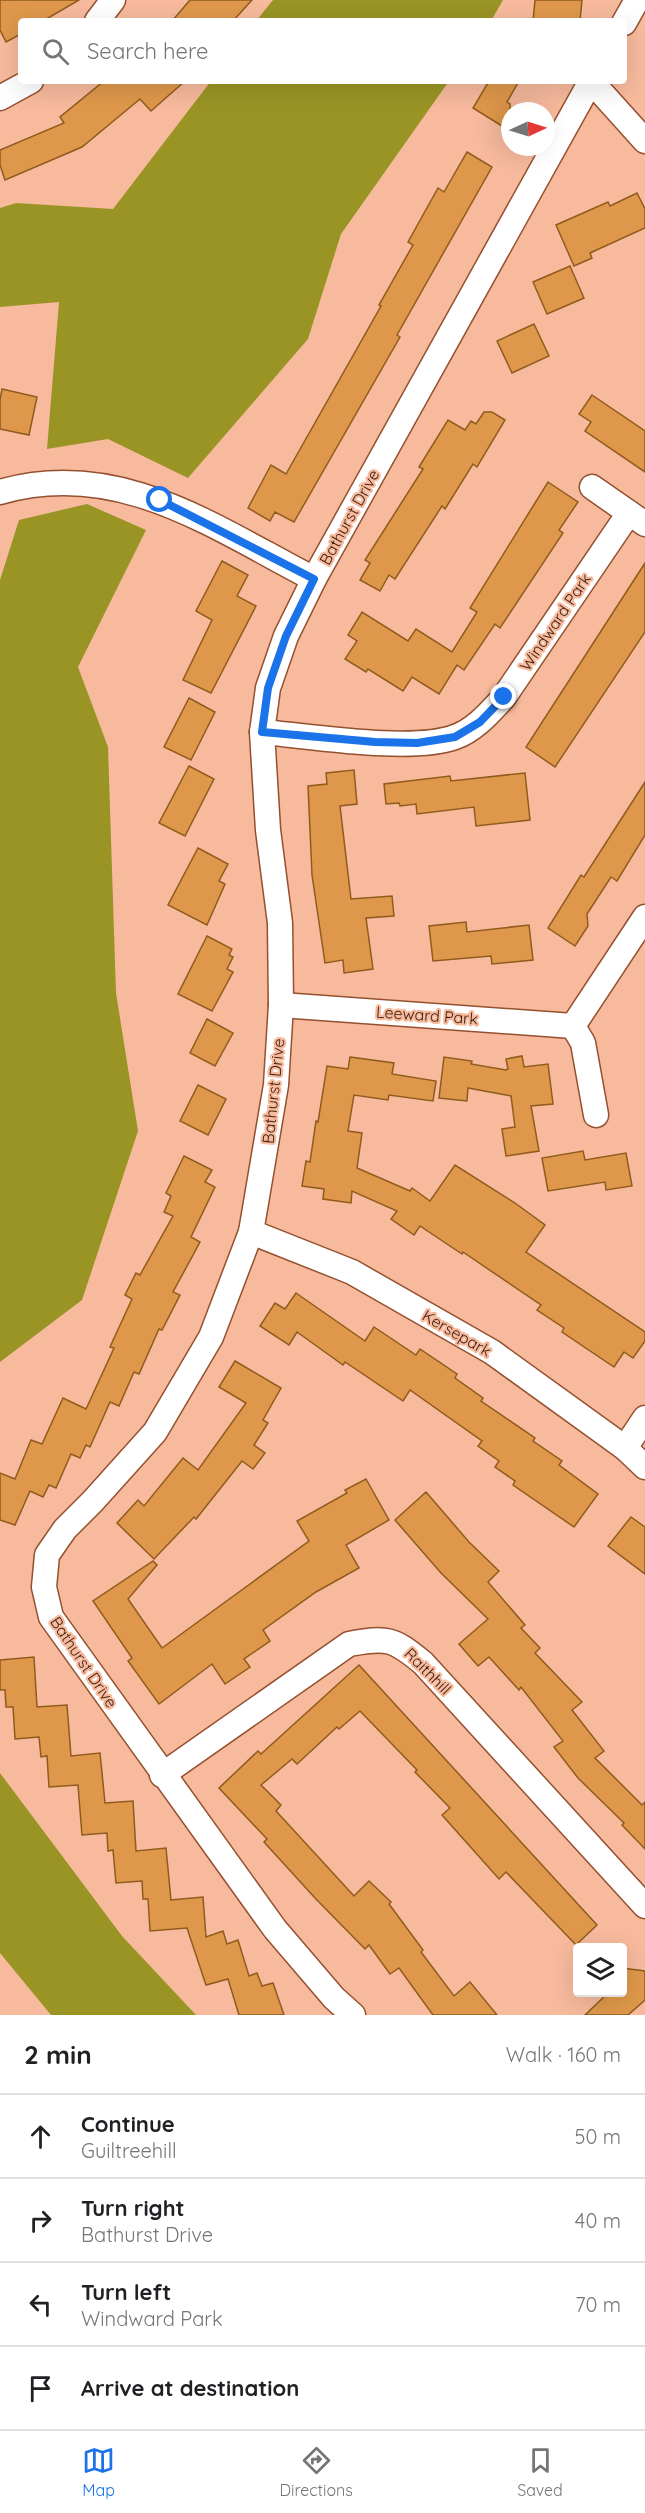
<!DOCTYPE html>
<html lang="en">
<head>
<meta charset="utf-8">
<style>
	:root { --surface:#fff; --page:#f6f6f6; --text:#202124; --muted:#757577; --line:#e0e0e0; --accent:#1a73e8 }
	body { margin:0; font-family:Quicksand,sans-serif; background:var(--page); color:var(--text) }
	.controls { position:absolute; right:18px; bottom:18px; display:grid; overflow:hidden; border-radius:6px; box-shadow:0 6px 24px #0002 }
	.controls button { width:54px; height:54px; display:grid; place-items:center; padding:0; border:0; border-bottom:2px solid var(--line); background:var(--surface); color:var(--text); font:30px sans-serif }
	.compass { position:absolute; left:501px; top:102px; width:54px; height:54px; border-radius:50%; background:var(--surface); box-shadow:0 6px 24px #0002; rotate:86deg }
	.stop { position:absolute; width:18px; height:18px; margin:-14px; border:4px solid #1a73e8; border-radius:50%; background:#fff }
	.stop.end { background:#1a73e8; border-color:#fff; box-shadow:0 2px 6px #0008 }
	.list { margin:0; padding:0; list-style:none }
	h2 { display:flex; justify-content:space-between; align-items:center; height:78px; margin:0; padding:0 24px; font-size:26px }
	h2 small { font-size:20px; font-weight:400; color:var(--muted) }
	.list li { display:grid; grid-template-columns:39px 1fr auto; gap:18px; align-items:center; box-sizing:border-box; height:84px; padding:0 24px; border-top:2px solid var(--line) }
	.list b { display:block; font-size:22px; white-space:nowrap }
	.list p { margin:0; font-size:20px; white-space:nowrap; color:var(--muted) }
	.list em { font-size:20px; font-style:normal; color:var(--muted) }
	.icon { flex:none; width:33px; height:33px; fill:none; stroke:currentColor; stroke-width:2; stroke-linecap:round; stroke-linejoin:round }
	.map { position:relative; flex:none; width:645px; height:2015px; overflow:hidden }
	.search { position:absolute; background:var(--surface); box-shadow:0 6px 24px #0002; left:18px; right:18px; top:18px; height:66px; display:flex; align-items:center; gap:15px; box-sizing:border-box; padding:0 21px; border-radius:6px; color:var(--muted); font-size:22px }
	.sheet { height:414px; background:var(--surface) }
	nav { display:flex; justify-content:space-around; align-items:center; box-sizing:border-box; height:84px; border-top:2px solid var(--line); background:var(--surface); font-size:16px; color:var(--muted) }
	nav a { display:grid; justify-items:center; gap:3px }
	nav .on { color:var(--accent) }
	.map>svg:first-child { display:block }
	.forest { fill:#9a9425 }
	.building { fill:#df984b; stroke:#905b1c; stroke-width:1.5 }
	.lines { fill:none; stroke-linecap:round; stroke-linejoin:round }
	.street-casing { stroke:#94502f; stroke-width:27 }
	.street { stroke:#fff; stroke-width:24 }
	.route { stroke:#1a73e8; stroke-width:8 }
	.labels { text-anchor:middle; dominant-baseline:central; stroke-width:4.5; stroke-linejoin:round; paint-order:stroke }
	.street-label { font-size:16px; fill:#3b1e10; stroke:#f7ba9d }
</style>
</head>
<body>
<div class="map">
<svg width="645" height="2015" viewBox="0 0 645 2015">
	<rect width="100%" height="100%" fill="#f7ba9d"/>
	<g class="forest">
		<polygon points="273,0 503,0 491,21 256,21"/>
		<polygon points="211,81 449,81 341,234 308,339 188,478 108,439 47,449 59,302 0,307 0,208 16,203 113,209"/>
		<polygon points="87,504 146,530 78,667 108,747 116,993 138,1131 82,1300 0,1362 0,580 19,520"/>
		<polygon points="0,1773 122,1936 196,2015 51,2015 0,1953"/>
	</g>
	<g class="building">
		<polygon points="0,0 79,0 43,21 21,21 21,34 6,42 0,30"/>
		<polygon points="190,0 252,0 233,21 172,21"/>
		<polygon points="535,0 582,0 580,21 533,21"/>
		<polygon points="104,81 185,81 151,111 140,99 82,147 5,180 0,165 0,150 64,123 60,117"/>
		<polygon points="489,81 519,81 507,102 510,104 510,131 473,108"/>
		<polygon points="467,152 492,167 397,335 400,337 294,522 275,512 270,521 248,508 271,465 286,474 381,306 379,305 413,245 408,242 438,188 444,192"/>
		<polygon points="637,193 645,209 645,228 590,253 592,258 574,266 556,225 608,202 610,206"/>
		<polygon points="570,266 584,298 547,314 533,282"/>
		<polygon points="534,324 549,356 512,373 497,341"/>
		<polygon points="2,389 37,397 29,435 0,429 0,400"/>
		<polygon points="592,395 645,431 645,472 585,431 591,422 579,414"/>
		<polygon points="484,412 492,412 505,420 477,467 473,464 445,509 442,506 395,579 389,575 380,591 360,580 370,563 365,560 423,469 419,467 448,420 465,430 471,421 476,424"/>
		<polygon points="548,482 578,502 559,530 563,533 500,628 495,624 464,670 457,665 439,694 412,677 403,691 368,669 366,672 345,659 357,641 348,635 362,612 408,641 416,629 452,652 477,612 470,608"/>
		<polygon points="222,561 248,575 237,596 256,606 211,693 183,680 212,620 196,611"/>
		<polygon points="645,563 645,632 555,767 526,747"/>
		<polygon points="189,698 215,712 191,760 164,747"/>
		<polygon points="189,766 214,779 185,836 159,823"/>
		<polygon points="354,770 357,804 340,806 351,899 392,896 394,916 366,918 373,969 344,973 343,960 325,963 312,875 308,786 327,784 326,773"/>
		<polygon points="525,773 530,820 476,826 474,807 417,814 416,804 400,806 399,803 386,804 384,784 450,776 451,781"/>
		<polygon points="645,782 645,835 617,881 611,877 587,914 588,926 575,946 548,928 581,875 584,877"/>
		<polygon points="198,848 228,864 219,881 225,884 207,925 168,905"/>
		<polygon points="466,922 467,932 529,925 533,960 492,964 491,956 433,961 429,926"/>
		<polygon points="207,936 232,949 229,955 233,957 227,969 233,972 212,1011 178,994"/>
		<polygon points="207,1019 233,1033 215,1066 190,1053"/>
		<polygon points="522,1056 524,1067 548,1064 553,1104 531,1106 539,1151 506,1156 502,1129 515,1127 511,1096 468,1088 467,1101 439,1098 444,1057 472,1061 471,1064 506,1070 508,1069 506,1059"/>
		<polygon points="350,1057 394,1063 392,1074 436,1081 433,1101 389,1095 388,1100 354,1095 348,1131 362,1133 357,1168 410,1191 412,1188 430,1201 455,1165 515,1203 545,1225 526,1252 645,1332 645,1341 633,1358 624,1352 614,1367 562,1332 564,1328 537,1310 541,1305 463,1252 462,1254 420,1226 414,1235 391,1219 397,1211 352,1191 351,1203 323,1199 324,1189 302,1186 306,1161 310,1162 316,1121 318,1122 327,1066 348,1069"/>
		<polygon points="198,1085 226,1099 208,1135 180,1121"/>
		<polygon points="583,1151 585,1160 626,1153 632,1186 606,1190 605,1182 548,1191 542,1158"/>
		<polygon points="184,1156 212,1170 205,1182 215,1187 191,1237 200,1242 173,1292 180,1295 162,1330 159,1329 139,1374 134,1372 119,1406 110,1402 90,1447 86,1445 80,1458 71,1454 56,1488 49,1485 43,1497 30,1491 15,1525 0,1520 0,1473 15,1479 31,1440 42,1444 63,1398 86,1409 114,1348 110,1347 132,1299 125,1295 136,1273 140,1275 173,1216 164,1212 171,1196 166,1193"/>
		<polygon points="296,1293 365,1341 374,1327 416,1355 420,1349 457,1374 455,1378 483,1398 481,1401 535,1438 533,1441 562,1461 559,1465 598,1494 574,1527 513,1485 515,1481 495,1467 499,1461 478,1446 482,1441 410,1390 403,1401 345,1362 343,1365 297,1332 289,1345 260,1326 275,1303 285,1309"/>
		<polygon points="235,1361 281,1388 263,1420 268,1423 254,1445 265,1453 253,1469 242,1461 196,1519 194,1517 154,1559 117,1523 138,1500 144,1506 183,1458 198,1470 246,1403 219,1387"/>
		<polygon points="366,1479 389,1520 346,1545 359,1568 316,1592 263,1630 270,1641 244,1659 250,1667 225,1684 212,1664 159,1704 128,1661 132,1658 93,1601 153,1561 157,1565 128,1599 162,1648 309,1541 297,1521 347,1493 345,1490"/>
		<polygon points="426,1492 469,1542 499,1571 488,1582 525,1625 521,1628 540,1648 535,1653 582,1702 572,1710 604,1751 595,1758 642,1805 645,1802 645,1849 622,1825 624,1823 578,1778 554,1747 563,1741 521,1687 519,1690 489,1657 478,1666 459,1644 488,1619 441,1573 395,1520"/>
		<polygon points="631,1517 645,1527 645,1574 608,1546"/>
		<polygon points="34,1657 37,1707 67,1705 71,1756 100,1753 105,1803 133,1801 136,1851 166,1848 171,1900 203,1897 206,1937 223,1931 227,1944 238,1940 249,1976 257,1973 262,1986 273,1983 284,2015 239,2015 228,1979 206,1985 187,1928 150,1931 148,1899 143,1899 142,1881 116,1883 113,1850 108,1851 107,1833 82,1835 78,1785 49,1787 47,1756 41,1757 39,1737 15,1739 13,1707 6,1707 5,1690 0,1690 0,1660"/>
		<polygon points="359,1665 597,1925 576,1945 506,1872 499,1879 442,1815 450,1808 415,1772 417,1770 360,1711 339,1729 337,1727 297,1764 292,1759 261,1785 281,1805 276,1811 354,1896 369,1881 391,1902 389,1904 423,1950 421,1952 454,1996 470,1982 497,2015 433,2015 399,1968 390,1974 369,1945 365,1949 315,1898 264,1842 267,1839 219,1788 258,1751 261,1754"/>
		<polygon points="622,1968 645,1971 645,2000 628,2015 585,2015 609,1992 622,1992"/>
	</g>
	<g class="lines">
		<defs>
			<g id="street">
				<polyline points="97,21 113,0"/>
				<polyline points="624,23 637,0"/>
				<polyline points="0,98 31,81"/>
				<polyline points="592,487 645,524"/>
				<path d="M0,492C119,458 213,527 314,579"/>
				<path d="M262,732C310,736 412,753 455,737C475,730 490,712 504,697L629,513"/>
				<polyline points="281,1005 573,1026 645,917"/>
				<polyline points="573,1026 583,1043 596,1115"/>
				<polyline points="251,1232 352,1272 492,1352 625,1448 645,1467"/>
				<polyline points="625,1448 645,1418"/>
				<path d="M162,1775L349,1644C387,1637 393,1638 423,1663L645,1906"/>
				<polyline points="353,2015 334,1998 275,1929 51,1617 44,1587 47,1555 65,1529 93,1501 155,1432 211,1337 251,1232 276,1085 281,1005 280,923 268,830 262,732 268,688 286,636 314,579 591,81 645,141"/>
			</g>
		</defs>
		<use href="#street" class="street-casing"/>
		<use href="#street" class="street"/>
	</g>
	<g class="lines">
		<polyline class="route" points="160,500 314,579 286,636 268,688 262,732 375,742 417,743 455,737 480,722 504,697"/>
	</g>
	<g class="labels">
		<g class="street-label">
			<text transform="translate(349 517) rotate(-61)">Bathurst Drive</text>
			<text transform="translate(555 622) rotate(-56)">Windward Park</text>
			<text transform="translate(427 1015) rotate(4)">Leeward Park</text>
			<text transform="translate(273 1091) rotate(-84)">Bathurst Drive</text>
			<text transform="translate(457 1333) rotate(30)">Kersepark</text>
			<text transform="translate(84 1662) rotate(56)">Bathurst Drive</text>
			<text transform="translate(428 1671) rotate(45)">Raithhill</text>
		</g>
	</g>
</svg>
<div class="controls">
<button><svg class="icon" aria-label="layers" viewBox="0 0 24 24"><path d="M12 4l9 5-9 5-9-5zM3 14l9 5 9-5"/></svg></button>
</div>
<svg class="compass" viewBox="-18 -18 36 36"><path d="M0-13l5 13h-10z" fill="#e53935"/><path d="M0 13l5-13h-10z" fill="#757577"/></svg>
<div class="stop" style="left:160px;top:500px"></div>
<div class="stop end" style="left:504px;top:697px"></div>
<div class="search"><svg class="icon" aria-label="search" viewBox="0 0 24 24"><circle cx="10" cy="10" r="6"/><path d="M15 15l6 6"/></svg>Search here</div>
</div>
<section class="sheet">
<h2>2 min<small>Walk · 160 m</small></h2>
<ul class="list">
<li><svg class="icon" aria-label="ahead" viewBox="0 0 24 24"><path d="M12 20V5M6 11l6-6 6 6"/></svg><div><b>Continue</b><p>Guiltreehill</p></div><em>50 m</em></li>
<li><svg class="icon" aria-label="right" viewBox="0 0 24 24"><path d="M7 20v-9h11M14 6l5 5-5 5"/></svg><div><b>Turn right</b><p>Bathurst Drive</p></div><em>40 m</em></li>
<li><svg class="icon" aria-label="left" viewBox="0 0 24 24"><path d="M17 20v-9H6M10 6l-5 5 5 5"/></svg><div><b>Turn left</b><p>Windward Park</p></div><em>70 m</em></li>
<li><svg class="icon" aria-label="arrive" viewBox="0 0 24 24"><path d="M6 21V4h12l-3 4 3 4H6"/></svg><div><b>Arrive at destination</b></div></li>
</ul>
</section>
<nav>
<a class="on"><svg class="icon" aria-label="map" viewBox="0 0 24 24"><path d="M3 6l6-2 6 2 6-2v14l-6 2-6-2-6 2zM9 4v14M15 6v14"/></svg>Map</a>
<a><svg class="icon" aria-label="directions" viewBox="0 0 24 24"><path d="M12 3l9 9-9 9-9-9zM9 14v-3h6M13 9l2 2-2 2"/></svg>Directions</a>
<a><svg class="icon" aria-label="saved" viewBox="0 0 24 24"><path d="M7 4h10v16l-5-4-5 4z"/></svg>Saved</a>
</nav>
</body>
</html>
